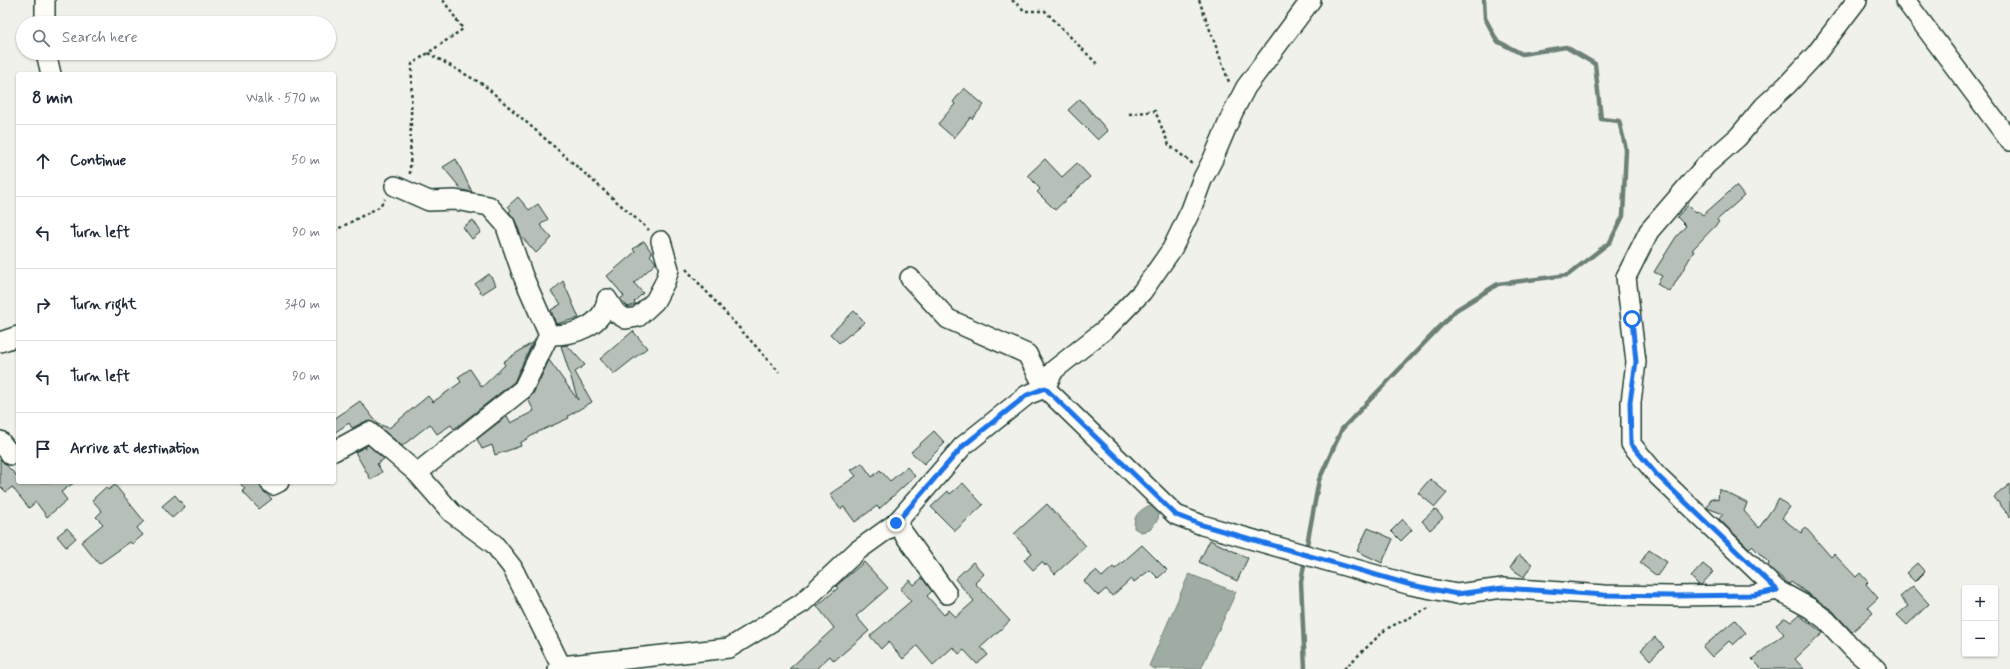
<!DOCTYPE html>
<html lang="en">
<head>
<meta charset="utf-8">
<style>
	:root { --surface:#fff; --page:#f6f6f7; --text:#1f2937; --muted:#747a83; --line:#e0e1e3 }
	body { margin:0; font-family:Mynerve,sans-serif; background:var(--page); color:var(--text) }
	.controls { position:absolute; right:12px; bottom:12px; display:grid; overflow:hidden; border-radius:4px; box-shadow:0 1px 3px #0004 }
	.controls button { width:36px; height:36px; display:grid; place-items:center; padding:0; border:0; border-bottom:1px solid var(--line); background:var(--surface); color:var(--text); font:20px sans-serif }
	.stop { position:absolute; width:12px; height:12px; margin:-9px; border:3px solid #1a73e8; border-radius:50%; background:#fff }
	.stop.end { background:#1a73e8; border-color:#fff; box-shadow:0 1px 4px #0008 }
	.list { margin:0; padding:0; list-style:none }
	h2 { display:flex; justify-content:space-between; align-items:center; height:52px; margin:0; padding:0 16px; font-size:17px }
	h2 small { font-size:13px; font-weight:400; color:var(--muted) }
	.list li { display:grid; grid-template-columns:26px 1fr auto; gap:12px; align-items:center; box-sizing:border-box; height:72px; padding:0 16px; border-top:1px solid var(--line) }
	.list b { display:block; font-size:15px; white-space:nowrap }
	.list em { font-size:13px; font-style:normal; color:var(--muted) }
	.icon { flex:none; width:22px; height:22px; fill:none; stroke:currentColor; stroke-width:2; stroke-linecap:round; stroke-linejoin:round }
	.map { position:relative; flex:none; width:2010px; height:669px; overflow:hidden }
	.search { position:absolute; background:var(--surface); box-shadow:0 1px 3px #0004; left:16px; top:16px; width:320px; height:44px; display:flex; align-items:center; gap:10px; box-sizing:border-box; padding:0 14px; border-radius:22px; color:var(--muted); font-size:15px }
	.panel { position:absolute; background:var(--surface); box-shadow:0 1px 3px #0004; left:16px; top:72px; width:320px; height:412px; border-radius:4px }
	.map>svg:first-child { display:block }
	.water { fill:#9faca4; stroke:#6c8077 }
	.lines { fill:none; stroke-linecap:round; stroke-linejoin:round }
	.stream { stroke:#6c8077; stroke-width:4.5 }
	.building { fill:#b6bfb8; stroke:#1f3d34 }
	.minor-casing { stroke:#1f3d34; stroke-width:22 }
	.path { stroke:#1f3d34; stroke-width:2.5; stroke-dasharray:3 3; stroke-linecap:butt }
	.minor { stroke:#fdfcf7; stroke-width:19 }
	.route { stroke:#1a73e8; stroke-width:5 }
</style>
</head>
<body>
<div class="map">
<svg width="2010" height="669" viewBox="0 0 2010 669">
	<rect width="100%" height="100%" fill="#f0f1eb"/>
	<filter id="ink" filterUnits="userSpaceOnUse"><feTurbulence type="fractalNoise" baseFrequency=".025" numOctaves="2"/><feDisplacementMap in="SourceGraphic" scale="8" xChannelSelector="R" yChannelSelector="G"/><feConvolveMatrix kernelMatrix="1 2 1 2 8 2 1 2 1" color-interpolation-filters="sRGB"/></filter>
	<g filter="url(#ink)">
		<g class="water">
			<path d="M1148,506L1156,507L1159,510L1158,519L1150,530L1141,532L1134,528C1134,515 1138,512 1148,506Z"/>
			<polygon points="1189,574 1236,592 1201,669 1155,669 1149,666"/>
		</g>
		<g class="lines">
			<g class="stream">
				<polyline points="1306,550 1319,480 1342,429 1456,310 1498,284 1568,275 1610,242 1623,216 1626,149 1619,121 1601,119 1595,64 1566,47 1522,54 1497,41 1485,18 1484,0"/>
				<polyline points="1305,669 1301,582 1305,559"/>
			</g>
		</g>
		<g class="building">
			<polygon points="964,88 984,105 972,119 971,117 954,138 938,124 955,104 953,102"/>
			<polygon points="1080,99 1108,131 1098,140 1068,110"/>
			<polygon points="456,159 472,192 462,190 443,167"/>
			<polygon points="1045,159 1062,177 1077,163 1090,177 1055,210 1037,192 1040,189 1028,175"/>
			<polygon points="1736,186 1744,196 1717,220 1719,222 1692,250 1694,251 1670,292 1657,284 1662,276 1654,272 1676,237 1686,226 1677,217 1688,205 1696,213 1698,211 1703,215"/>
			<polygon points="518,197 529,210 538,204 548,219 540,225 552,238 536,253 521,236 515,220 509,212 511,210 508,206"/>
			<polygon points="473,220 481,232 472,239 463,227"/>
			<polygon points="644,241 652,253 650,255 656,263 634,283 643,293 634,302 636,304 628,307 620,299 624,296 607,276 635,252 633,249"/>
			<polygon points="489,274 496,285 482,294 475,284"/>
			<polygon points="563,281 579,318 556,324 551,310 561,304 551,292"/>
			<polygon points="854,311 865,322 839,343 830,334"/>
			<polygon points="633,331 647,348 614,374 600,359"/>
			<polygon points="533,342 514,382 454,429 451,425 437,434 430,424 402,446 376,424 371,421 364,422 352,428 349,423 334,433 334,419 360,401 378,424 389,428 428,396 433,402 461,382 458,377 470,369 482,387 505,365 503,362"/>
			<polygon points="567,345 585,365 575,372 592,402 568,416 569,418 538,432 520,443 521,446 495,455 492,445 482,449 477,439 507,416 511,423 534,411 528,399 533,394 549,360 578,400 561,346"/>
			<polygon points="934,431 945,443 924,464 911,452"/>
			<polygon points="368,445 384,459 377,464 382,472 371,480 355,452 365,447 366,449 365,447"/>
			<polygon points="0,459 18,477 17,482 75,482 61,492 67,500 47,517 36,502 29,508 12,487 6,492 0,486"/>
			<polygon points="862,463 872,477 880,470 890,481 907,467 915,476 879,509 877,506 855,522 844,507 840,509 830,494 856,476 851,470"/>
			<polygon points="1430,479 1447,493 1435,507 1418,493"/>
			<polygon points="239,482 259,482 262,490 272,499 259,509 242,491 245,489"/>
			<polygon points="963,483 983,505 955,531 931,507 948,491 950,494"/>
			<polygon points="2010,484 2010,517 1994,497"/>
			<polygon points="115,485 144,521 137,528 143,535 132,544 130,542 99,564 81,542 103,524 96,517 102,511 92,500 106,487 108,490"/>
			<polygon points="1719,489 1747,503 1744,511 1759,528 1779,499 1790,507 1782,518 1801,533 1805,527 1831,557 1834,554 1856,577 1860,573 1868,582 1866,584 1878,598 1868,607 1873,613 1852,632 1833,611 1791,582 1789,584 1768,566 1769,563 1752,546 1749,548 1719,519 1723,514 1707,508 1711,498 1718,500"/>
			<polygon points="175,495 185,507 172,518 162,506"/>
			<polygon points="1047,504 1086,546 1055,574 1046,564 1045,566 1042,562 1033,570 1024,560 1032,553 1014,534"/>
			<polygon points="1435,509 1443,518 1430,530 1422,521"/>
			<polygon points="1403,519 1412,530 1401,541 1391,531"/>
			<polygon points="67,528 76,538 66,547 57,536"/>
			<polygon points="1368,528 1393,539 1382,563 1357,551"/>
			<polygon points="1210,540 1248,558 1237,581 1199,562"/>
			<polygon points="1142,545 1167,570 1158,578 1150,570 1134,582 1131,579 1112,596 1106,589 1098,596 1084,581 1096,571 1102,577 1113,567 1115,569"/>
			<polygon points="1649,550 1667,562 1657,576 1640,563"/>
			<polygon points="1519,555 1532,564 1524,577 1510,568"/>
			<polygon points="864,562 888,588 856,616 869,631 834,661 830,656 816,669 789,669 834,628 817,606 838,588 836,586"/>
			<polygon points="973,562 984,574 975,583 1010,621 981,647 988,655 977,664 964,650 959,654 953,647 933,665 917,646 903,659 888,642 881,649 870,636 911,601 900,589 910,580 914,585 922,578 932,591 927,596 944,615 949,610 956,617 974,601 955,579"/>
			<polygon points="1917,563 1925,572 1915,582 1906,573"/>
			<polygon points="1703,564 1713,572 1701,585 1699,585 1691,577"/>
			<polygon points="1913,586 1929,604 1907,625 1897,615 1908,606 1900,597"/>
			<polygon points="1799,615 1823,633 1795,659 1804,669 1762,669 1752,659 1784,634 1776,625 1785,618 1791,622"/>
			<polygon points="1735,620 1746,633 1733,645 1729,641 1712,657 1703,647"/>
			<polygon points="1655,637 1664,647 1650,660 1641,650"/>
		</g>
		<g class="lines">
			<defs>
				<g id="minor">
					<polyline points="45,0 45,23"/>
					<polyline points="1905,0 2010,141"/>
					<polyline points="46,53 51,74"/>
					<polyline points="395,186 429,201 455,200 489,206 505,224 523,276 549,335 523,389 417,473"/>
					<polyline points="910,278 948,319 1027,354 1045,388 1176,515 1202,525 1411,585 1457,594 1503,588 1604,595 1673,596 1754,595 1777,590 1810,608 1826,620 1853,649 1876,669"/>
					<path d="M549,335C573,336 604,326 607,299L616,313L626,319L638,317L655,301L665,282L669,269L661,241"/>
					<polyline points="0,342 18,336"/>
					<polyline points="0,441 11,455"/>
					<polyline points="334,451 369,432 417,473 452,513 494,544 512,567 561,666"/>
					<polyline points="270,482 273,485 279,482"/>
					<polyline points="896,523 947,594"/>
					<polyline points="1777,590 1657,475 1631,444 1631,402 1636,362 1626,277 1649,231 1706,165 1738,137 1764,106 1787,85 1816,54 1857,0"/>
					<polyline points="558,669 561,666 729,648 802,603 857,551 896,523 963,446 1027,395 1045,388 1054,370 1107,328 1142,292 1172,249 1191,210 1202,180 1213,159 1233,112 1246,87 1311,0"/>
				</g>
			</defs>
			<use href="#minor" class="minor-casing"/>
			<g class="path">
				<polyline points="1012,0 1025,11 1045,11 1097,64"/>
				<polyline points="1199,0 1229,82"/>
				<polyline points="428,53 484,85 649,230"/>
				<polyline points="1129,114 1155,111 1169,145 1193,164"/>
				<polyline points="410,174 412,64 463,29 443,0"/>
				<polyline points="334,231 379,207 385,199"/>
				<polyline points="686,269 779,372"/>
				<polyline points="1344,669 1386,629 1431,607"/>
			</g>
			<use href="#minor" class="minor"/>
		</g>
	</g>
	<g class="lines" filter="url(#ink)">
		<polyline class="route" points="896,523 963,446 1027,395 1045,388 1176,515 1202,525 1411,585 1457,594 1503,588 1604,595 1673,596 1754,595 1777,590 1657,475 1631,444 1630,402 1636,362 1632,319"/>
	</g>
</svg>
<div class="controls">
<button>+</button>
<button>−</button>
</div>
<div class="stop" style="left:1632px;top:319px"></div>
<div class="stop end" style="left:896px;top:523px"></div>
<div class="search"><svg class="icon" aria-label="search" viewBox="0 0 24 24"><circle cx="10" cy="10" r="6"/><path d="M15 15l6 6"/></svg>Search here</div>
<section class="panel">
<h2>8 min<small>Walk · 570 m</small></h2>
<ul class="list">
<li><svg class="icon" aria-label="ahead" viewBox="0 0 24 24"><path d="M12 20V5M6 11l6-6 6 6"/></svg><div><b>Continue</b></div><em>50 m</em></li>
<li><svg class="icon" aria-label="left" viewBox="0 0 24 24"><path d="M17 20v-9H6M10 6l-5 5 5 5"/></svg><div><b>Turn left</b></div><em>90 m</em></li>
<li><svg class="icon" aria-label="right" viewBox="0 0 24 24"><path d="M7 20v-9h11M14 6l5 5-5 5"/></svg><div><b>Turn right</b></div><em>340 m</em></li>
<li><svg class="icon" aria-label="left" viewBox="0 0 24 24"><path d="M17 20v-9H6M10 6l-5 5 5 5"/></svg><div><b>Turn left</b></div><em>90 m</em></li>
<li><svg class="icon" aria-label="arrive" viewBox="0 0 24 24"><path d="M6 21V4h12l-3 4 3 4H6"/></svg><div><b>Arrive at destination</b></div></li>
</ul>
</section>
</div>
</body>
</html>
